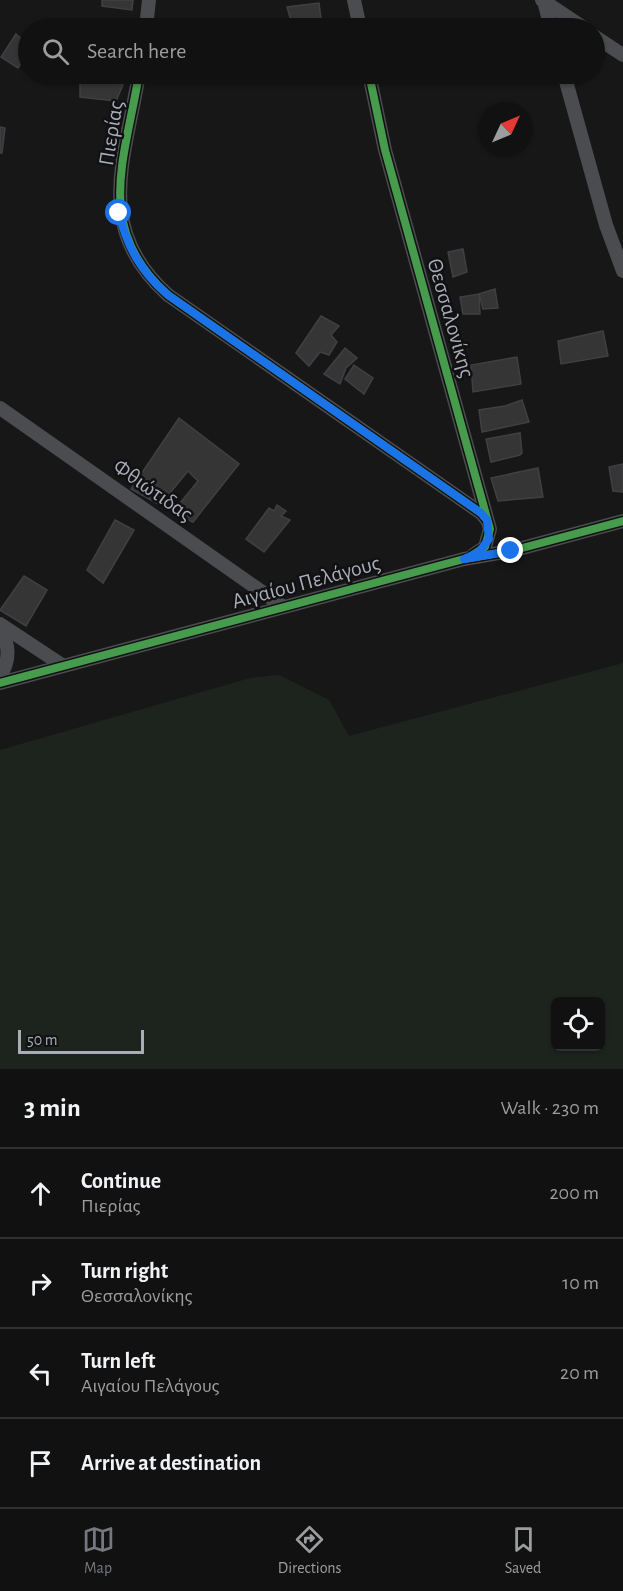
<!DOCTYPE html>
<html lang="en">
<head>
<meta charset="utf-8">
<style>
	:root { --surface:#111; --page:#1e1f1f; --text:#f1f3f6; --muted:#9c9d9f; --line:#303131; --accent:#757880 }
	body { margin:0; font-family:"Alegreya Sans",sans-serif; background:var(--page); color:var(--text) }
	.controls { position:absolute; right:18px; bottom:18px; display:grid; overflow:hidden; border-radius:9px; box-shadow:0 2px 4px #0004 }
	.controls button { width:54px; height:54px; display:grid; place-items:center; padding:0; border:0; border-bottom:2px solid var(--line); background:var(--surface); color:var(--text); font:30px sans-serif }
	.compass { position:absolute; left:479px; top:102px; width:54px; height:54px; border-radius:50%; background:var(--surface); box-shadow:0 2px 4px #0004; rotate:46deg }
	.scale { position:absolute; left:18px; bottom:15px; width:126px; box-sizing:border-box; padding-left:6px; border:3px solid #a8adb8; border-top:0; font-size:16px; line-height:21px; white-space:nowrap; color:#a8adb8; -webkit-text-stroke:4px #111113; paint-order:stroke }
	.stop { position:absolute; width:18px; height:18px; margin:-14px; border:4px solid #1a73e8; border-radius:50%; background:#fff }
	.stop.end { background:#1a73e8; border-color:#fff; box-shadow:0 2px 6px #0008 }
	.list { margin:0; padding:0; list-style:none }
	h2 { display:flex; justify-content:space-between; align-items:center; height:78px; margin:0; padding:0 24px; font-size:26px }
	h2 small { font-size:20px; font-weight:400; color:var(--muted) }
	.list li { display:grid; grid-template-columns:39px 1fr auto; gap:18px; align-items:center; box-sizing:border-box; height:90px; padding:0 24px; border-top:2px solid var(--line) }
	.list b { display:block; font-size:22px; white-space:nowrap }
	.list p { margin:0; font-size:20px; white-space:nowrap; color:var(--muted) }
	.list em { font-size:20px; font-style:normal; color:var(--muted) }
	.icon { flex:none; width:33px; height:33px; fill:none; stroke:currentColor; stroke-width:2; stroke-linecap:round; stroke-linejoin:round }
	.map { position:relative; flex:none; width:623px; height:1069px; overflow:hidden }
	.search { position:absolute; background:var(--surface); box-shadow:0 2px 4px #0004; left:18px; right:18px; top:18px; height:66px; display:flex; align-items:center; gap:15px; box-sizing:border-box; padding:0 21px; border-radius:33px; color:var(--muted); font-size:22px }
	.sheet { height:438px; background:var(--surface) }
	nav { display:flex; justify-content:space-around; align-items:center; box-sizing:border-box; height:84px; border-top:2px solid var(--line); background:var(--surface); font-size:16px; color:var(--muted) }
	nav a { display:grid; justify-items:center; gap:3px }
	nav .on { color:var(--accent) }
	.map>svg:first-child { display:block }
	.green { fill:#1d241e; fill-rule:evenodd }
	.building { fill:#353536; stroke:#3f4043; stroke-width:1.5 }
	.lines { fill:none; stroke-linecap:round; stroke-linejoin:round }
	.street { stroke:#4b4c50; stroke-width:14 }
	.cycleway-casing { stroke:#111113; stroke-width:11 }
	.cycleway { stroke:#469c4c; stroke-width:8 }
	.route { stroke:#1a73e8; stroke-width:8 }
	.labels { text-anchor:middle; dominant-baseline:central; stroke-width:5; stroke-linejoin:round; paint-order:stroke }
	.street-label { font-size:22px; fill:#a8adb8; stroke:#111113 }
</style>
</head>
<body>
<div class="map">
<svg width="623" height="1069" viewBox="0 0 623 1069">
	<rect width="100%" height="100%" fill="#171717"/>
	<path class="green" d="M623,663V1069H0V750L250,678L279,675L329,700L349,736ZM556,1002H600V1046H556Z"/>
	<g class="building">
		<polygon points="102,0 133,0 132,10 102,6"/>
		<polygon points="319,3 322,26 293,28 287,7"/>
		<polygon points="16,34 25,42 28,38 28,51 18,68 1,57"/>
		<polygon points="107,74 116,76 115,82 123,85 116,101 80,97 80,76 104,79"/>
		<polygon points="0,127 5,128 2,153 0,153"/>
		<polygon points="463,249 467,272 453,277 448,252"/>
		<polygon points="495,289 498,308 483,309 479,294"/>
		<polygon points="479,294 480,314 463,314 460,297"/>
		<polygon points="321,316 339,326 331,335 337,342 329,355 320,352 309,366 296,353"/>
		<polygon points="603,331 608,356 561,364 558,341"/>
		<polygon points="345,348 357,358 346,368 340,384 324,374"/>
		<polygon points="517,357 521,384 473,392 471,365"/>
		<polygon points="354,365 373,378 364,394 345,379"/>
		<polygon points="522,400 529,422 482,432 479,410 505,406"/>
		<polygon points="179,418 239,464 193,522 172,513 198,481 188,471 160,505 131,489"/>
		<polygon points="520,433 522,453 520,455 491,462 486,439"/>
		<polygon points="623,464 623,492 613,491 609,467"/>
		<polygon points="538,468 543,497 498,501 491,478"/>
		<polygon points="277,505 286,511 281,516 290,520 264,552 246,539 269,508 274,511"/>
		<polygon points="115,520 134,530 103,583 87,570"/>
		<polygon points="24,576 47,590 26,626 0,610"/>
	</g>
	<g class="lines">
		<g class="street">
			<polyline points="354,0 360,28"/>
			<polyline points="542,0 584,28"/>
			<polyline points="544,1 551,28"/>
			<polyline points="146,28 149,0"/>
			<polyline points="594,36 623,55"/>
			<path d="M139,74C125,160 93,228 168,295L481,513L487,520"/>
			<polyline points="369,74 385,150 490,529 485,547 473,555"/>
			<polyline points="564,74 606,225 623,271"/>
			<polyline points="0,408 282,606"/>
			<polyline points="0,624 62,665"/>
			<path d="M0,630C10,644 10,661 0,676"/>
			<polyline points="0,683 464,559 511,551 623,521"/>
		</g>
		<defs>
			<g id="cycleway">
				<path d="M139,74C125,160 93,228 168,295L481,513L487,520"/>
				<polyline points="369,74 385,150 490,529 485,547 471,556"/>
				<polyline points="0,683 464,559 511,551 623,521"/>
			</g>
		</defs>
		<use href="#cycleway" class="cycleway-casing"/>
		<use href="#cycleway" class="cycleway"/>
	</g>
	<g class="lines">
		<path class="route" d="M119,213C127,247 141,272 168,295L481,513L487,520L489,539L479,552L464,559L511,551"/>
	</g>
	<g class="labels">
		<g class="street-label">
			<text transform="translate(111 133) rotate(-81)">Πιερίας</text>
			<text transform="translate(451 318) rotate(74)">Θεσσαλονίκης</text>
			<text transform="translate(153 490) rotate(35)">Φθιώτιδας</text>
			<text transform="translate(306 582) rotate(-15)">Αιγαίου Πελάγους</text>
		</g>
	</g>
</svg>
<div class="controls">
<button><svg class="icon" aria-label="locate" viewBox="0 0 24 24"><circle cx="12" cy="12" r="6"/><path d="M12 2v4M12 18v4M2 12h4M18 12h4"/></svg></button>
</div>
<svg class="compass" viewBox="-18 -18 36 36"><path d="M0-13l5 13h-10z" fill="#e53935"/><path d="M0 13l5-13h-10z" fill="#9c9d9f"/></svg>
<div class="scale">50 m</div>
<div class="stop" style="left:119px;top:213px"></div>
<div class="stop end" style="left:511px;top:551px"></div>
<div class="search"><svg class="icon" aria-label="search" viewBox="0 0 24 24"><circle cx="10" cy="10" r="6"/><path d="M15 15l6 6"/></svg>Search here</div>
</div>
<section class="sheet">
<h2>3 min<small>Walk · 230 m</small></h2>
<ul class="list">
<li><svg class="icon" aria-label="ahead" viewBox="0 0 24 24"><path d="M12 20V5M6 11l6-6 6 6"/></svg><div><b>Continue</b><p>Πιερίας</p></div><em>200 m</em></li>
<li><svg class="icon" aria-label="right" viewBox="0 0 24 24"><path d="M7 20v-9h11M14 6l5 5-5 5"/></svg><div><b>Turn right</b><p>Θεσσαλονίκης</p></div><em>10 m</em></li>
<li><svg class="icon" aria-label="left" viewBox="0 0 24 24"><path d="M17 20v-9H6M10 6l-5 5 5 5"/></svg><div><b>Turn left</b><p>Αιγαίου Πελάγους</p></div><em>20 m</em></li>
<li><svg class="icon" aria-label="arrive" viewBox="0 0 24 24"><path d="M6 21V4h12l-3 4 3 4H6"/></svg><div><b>Arrive at destination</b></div></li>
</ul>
</section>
<nav>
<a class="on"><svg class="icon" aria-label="map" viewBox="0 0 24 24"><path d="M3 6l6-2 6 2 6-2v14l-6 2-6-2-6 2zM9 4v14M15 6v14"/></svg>Map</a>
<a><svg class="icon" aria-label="directions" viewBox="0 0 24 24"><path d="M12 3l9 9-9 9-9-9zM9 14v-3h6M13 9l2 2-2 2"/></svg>Directions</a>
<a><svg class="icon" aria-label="saved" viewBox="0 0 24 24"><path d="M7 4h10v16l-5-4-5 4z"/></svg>Saved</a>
</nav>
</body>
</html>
